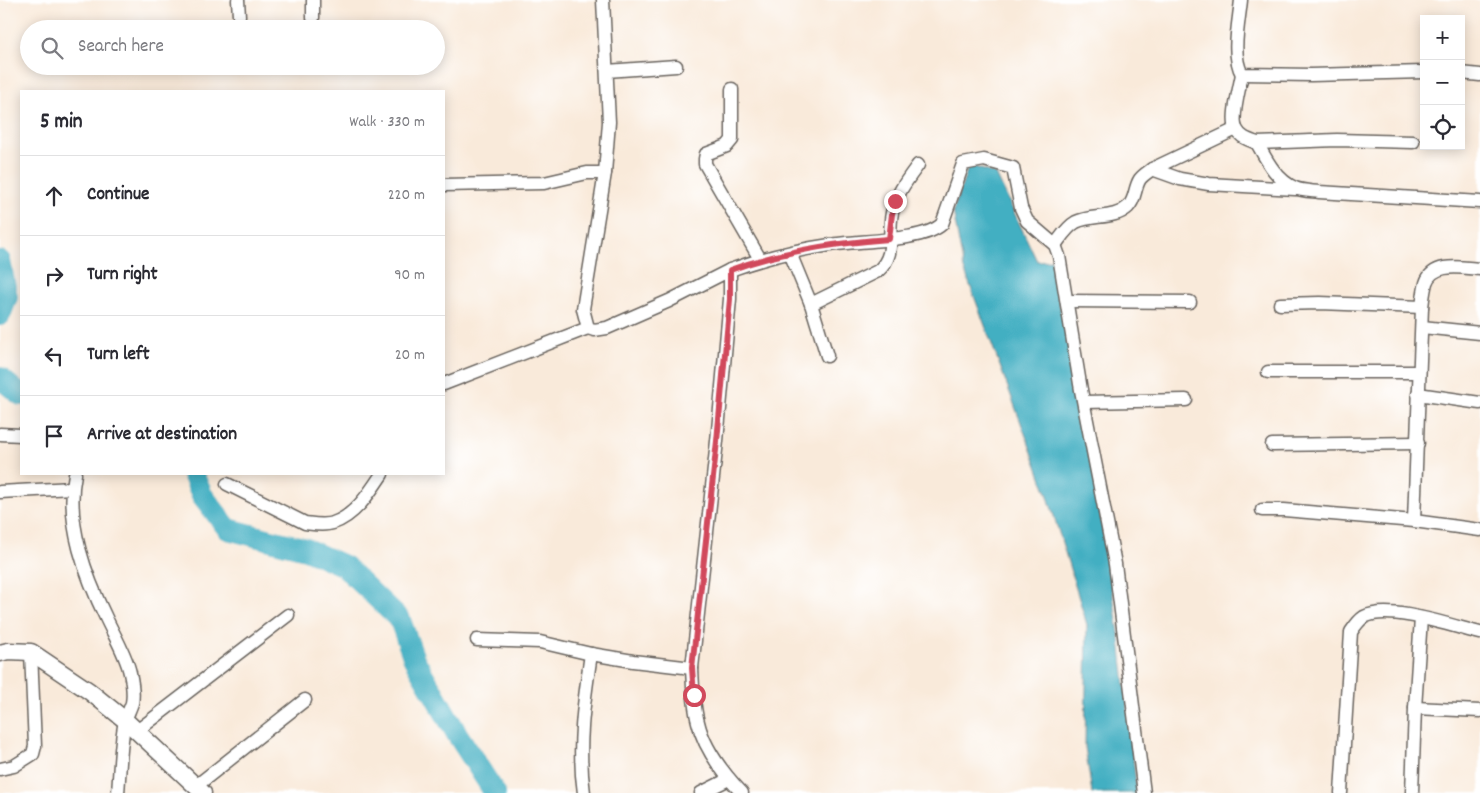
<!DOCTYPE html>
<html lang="en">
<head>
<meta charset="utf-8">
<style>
	:root { --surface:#fff; --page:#f7f7f7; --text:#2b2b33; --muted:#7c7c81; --line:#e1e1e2 }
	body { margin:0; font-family:Dekko,sans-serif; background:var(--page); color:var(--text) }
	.controls { position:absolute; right:15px; top:15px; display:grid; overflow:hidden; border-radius:0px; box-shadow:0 2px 12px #0003 }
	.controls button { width:45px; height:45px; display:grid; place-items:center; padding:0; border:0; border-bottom:1px solid var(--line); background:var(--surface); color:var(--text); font:25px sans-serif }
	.stop { position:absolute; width:15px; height:15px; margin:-11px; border:4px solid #d1495b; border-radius:50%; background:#fff }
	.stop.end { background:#d1495b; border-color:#fff; box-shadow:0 1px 5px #0008 }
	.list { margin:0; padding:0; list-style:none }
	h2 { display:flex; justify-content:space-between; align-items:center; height:65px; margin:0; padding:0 20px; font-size:21px }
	h2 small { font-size:16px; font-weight:400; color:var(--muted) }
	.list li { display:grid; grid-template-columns:32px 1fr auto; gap:15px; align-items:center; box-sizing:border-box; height:80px; padding:0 20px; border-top:1px solid var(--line) }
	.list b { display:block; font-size:19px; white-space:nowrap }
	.list em { font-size:16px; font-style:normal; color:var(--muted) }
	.icon { flex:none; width:28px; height:28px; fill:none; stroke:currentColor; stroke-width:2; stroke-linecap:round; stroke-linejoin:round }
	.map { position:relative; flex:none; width:1480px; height:793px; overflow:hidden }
	.search { position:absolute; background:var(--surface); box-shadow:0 2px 12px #0003; left:20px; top:20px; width:425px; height:55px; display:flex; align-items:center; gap:12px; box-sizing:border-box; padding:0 18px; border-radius:28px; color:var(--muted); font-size:19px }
	.panel { position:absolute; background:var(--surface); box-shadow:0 2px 12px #0003; left:20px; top:90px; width:425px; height:385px; border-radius:0px }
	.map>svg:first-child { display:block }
	.water { fill:#43afc2; stroke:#30666f }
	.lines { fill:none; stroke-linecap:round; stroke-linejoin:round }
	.river { stroke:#43afc2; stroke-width:22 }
	.minor-casing { stroke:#69645e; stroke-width:15 }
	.tertiary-casing { stroke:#69645e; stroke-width:19 }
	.minor { stroke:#fff; stroke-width:12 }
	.tertiary { stroke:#fff; stroke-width:16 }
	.route { stroke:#d1495b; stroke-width:6 }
</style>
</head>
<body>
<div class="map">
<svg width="1480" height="793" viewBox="0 0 1480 793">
	<rect width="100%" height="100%" fill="#fff"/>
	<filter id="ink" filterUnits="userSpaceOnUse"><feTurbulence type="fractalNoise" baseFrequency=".02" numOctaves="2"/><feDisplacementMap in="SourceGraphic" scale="10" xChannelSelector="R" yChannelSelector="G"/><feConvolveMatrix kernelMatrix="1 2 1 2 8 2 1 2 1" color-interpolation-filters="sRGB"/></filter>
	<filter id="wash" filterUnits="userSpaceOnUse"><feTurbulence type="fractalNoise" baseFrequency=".0096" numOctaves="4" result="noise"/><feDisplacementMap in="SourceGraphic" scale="20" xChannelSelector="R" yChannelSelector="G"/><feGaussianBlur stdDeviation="1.12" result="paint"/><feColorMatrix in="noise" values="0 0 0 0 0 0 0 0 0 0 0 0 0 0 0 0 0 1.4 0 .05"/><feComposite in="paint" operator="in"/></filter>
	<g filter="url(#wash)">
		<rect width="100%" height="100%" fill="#f9eada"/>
		<polygon class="water" points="969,165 996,174 1037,261 1052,260 1057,293 1087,431 1120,639 1137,793 1092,793 1085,747 1087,625 1047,493 964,269 953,211"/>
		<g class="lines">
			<g class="river">
				<polyline points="0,261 7,297 0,315"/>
				<polyline points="0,378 21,395"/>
				<polyline points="193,474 202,495 228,529 306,549 344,566 400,620 414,659 457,734 495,793"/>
			</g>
		</g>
	</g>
	<g filter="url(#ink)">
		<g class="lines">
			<defs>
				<g id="minor">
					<polyline points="238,0 239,16"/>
					<polyline points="313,0 313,18"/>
					<path d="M603,0L609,122L605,173L583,309L588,328L594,330L607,328L669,301L730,270V299L717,441L692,668C693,686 693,704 698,722C704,749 723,773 742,793"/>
					<path d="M1241,0C1239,22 1231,55 1242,74L1311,75L1424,72"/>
					<polyline points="607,71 676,66"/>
					<polyline points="1461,73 1480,75"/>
					<path d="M1242,74C1240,87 1230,120 1237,130C1241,138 1249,140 1257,143L1337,140L1413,142"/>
					<polyline points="732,89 732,140 727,146 706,154 705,159 705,164 760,259"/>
					<path d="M1257,143C1266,159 1276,180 1295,188C1302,191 1311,191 1319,192L1480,202"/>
					<polyline points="1152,169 1180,179 1209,184 1295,189"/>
					<polyline points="444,185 544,183 587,173 605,173"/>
					<path d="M1055,245C1061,237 1067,227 1076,222C1092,214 1114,220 1128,207C1136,199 1134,188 1140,179C1143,175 1148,172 1152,169L1236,129"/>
					<polyline points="790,253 811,304 827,356"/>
					<path d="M730,270C763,258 796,250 830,245C858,240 923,242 942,224L963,164L984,160L1013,168L1021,208L1027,221L1055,245L1059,256L1081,390L1115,564L1144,793"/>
					<polyline points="1067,301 1190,302"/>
					<path d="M811,304L878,271C897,254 887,236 892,213C896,194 907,180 918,165"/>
					<polyline points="1280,304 1320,303 1422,307"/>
					<polyline points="1422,327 1480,333"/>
					<polyline points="1268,372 1419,372"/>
					<polyline points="444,384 588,328"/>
					<polyline points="1418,394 1480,403"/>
					<polyline points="1084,402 1186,400"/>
					<polyline points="0,434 21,435"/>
					<polyline points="1272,445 1418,443"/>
					<path d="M75,474C65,523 86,577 107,620C115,637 126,655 130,673C132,682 134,693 132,703C130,709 127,715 125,721C120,744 120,769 118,793"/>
					<path d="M227,484L305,523C314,524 324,526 333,523C355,516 370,492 382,474"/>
					<polyline points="0,492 72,488"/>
					<polyline points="1262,510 1284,510 1414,521 1480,530"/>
					<path d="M1414,521L1422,307C1423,299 1424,290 1426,283C1433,261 1463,268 1480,269"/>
					<polyline points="477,640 540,642 591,654 633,661 692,668"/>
					<polyline points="1415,708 1480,711"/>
					<polyline points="137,731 288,615"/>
					<polyline points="0,769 14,766 33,754 35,746 31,652"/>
					<polyline points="196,786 305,700"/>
					<path d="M584,793C577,746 584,701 591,654"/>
					<polyline points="701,793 729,779"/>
					<path d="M1341,793L1351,632C1355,626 1358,621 1364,617C1389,604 1452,626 1480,633"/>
					<polyline points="1412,793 1415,708 1421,618"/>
				</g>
				<polyline id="tertiary" points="0,653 8,651 31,652 89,691 125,720 203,793"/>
			</defs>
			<use href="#minor" class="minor-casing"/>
			<use href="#tertiary" class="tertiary-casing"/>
			<use href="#minor" class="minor"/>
			<use href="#tertiary" class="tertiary"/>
		</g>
	</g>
	<g class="lines" filter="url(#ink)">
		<path class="route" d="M694,695L692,668L717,441L730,299V270C781,251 835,243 889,239L892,214L895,201"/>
	</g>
</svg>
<div class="controls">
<button>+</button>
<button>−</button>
<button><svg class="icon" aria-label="locate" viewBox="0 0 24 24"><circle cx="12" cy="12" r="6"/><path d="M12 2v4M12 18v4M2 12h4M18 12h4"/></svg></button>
</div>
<div class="stop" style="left:694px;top:695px"></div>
<div class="stop end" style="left:895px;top:201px"></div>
<div class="search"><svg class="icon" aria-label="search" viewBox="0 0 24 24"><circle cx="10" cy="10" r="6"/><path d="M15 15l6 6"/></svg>Search here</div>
<section class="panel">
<h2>5 min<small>Walk · 330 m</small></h2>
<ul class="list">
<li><svg class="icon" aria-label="ahead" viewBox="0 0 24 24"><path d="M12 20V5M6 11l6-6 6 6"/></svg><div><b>Continue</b></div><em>220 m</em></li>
<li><svg class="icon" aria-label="right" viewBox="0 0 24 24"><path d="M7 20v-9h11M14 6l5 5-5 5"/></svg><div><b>Turn right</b></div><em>90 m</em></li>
<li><svg class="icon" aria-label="left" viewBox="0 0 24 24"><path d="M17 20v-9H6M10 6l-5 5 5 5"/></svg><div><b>Turn left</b></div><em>20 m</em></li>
<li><svg class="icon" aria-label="arrive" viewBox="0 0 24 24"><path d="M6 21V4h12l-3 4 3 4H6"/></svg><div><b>Arrive at destination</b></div></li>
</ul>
</section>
</div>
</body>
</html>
